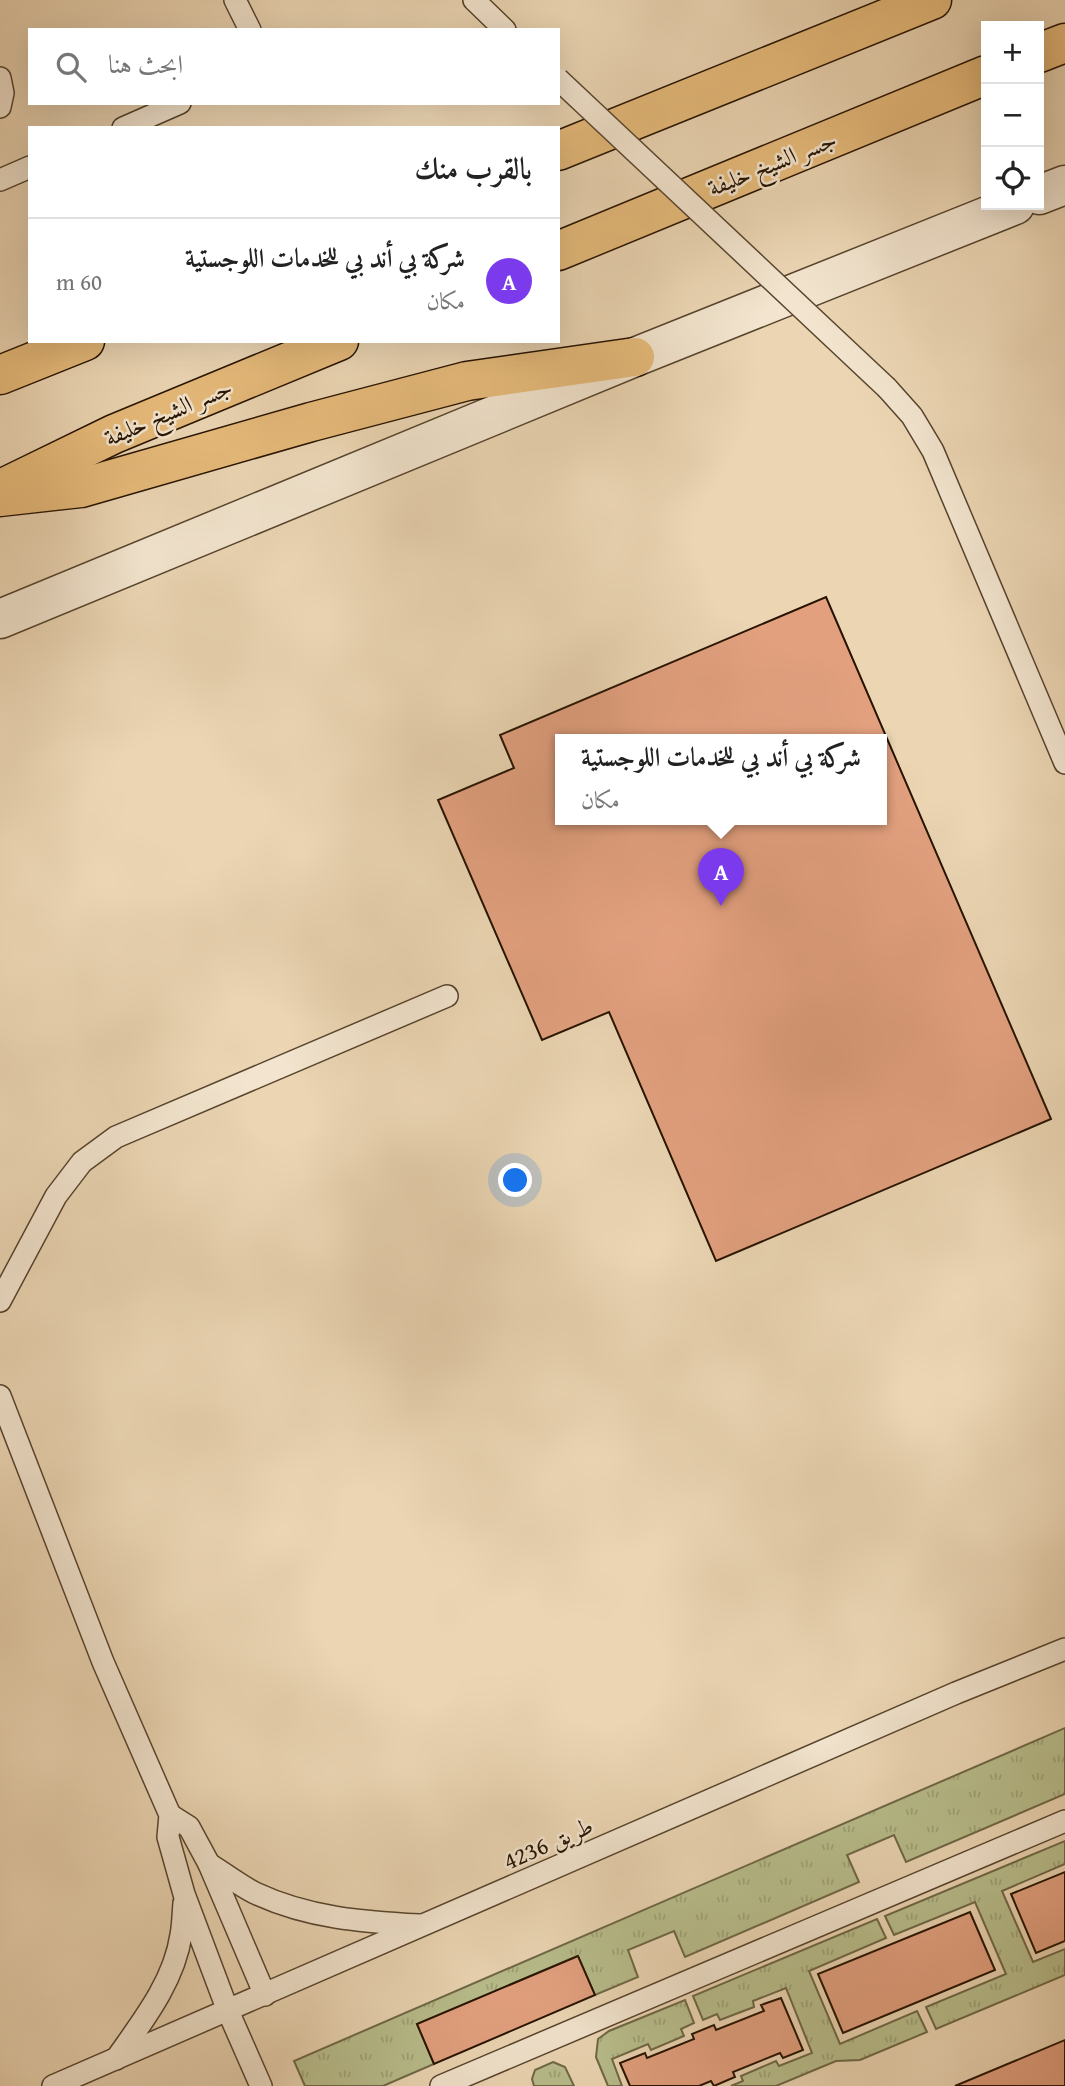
<!DOCTYPE html>
<html lang="ar">
<head>
<meta charset="utf-8">
<style>
	:root { --surface:#fff; --page:#f6f6f6; --text:#222; --muted:#767676; --line:#e0e0e0; --accent:#7c3aed }
	body { margin:0; font-family:"Gentium Book Plus",Amiri,serif; background:var(--page); color:var(--text); direction:rtl }
	.controls { position:absolute; right:21px; top:21px; display:grid; overflow:hidden; border-radius:0px; box-shadow:0 7px 28px #0002 }
	.controls button { width:63px; height:63px; display:grid; place-items:center; padding:0; border:0; border-bottom:2px solid var(--line); background:var(--surface); color:var(--text); font:35px sans-serif }
	.you { position:absolute; left:516px; top:1181px; width:24px; height:24px; margin:-18px; border:5px solid #fff; border-radius:50%; background:#1a73e8; box-shadow:0 0 0 10px #1a73e833 }
	.badge { display:grid; place-items:center; width:46px; height:46px; border-radius:50%; background:var(--accent); color:#fff; font-size:23px; font-weight:700 }
	.pin { position:absolute; translate:-50% -58px; filter:drop-shadow(0 2px 4px #0008) }
	.pin::after { content:''; position:absolute; top:37px; width:24px; height:21px; background:inherit; clip-path:polygon(0 0,100% 0,50% 100%) }
	.popup { position:absolute; left:555px; top:734px; width:332px; height:91px; box-sizing:border-box; display:grid; place-content:center; border-radius:0px; background:var(--surface); filter:drop-shadow(0 2px 5px #0005); font-size:23px; white-space:nowrap; color:var(--muted) }
	.popup b { font-size:26px; color:var(--text) }
	.popup::after { content:''; position:absolute; left:50%; top:100%; margin-left:-14px; border:14px solid transparent; border-top-color:var(--surface) }
	.list { margin:0; padding:0; list-style:none }
	h2 { display:flex; justify-content:space-between; align-items:center; height:91px; margin:0; padding:0 28px; font-size:30px }
	h2 small { font-size:23px; font-weight:400; color:var(--muted) }
	.list li { display:grid; grid-template-columns:46px 1fr auto; gap:21px; align-items:center; box-sizing:border-box; height:126px; padding:0 28px; border-top:2px solid var(--line) }
	.list b { display:block; font-size:26px; white-space:nowrap }
	.list p { margin:0; font-size:23px; white-space:nowrap; color:var(--muted) }
	.list em { font-size:23px; font-style:normal; color:var(--muted) }
	.icon { flex:none; width:38px; height:38px; fill:none; stroke:currentColor; stroke-width:2; stroke-linecap:round; stroke-linejoin:round }
	.map { position:relative; flex:none; width:1065px; height:2086px; overflow:hidden; direction:ltr }
	.search { position:absolute; background:var(--surface); box-shadow:0 7px 28px #0002; left:28px; top:28px; width:532px; height:77px; display:flex; align-items:center; gap:18px; box-sizing:border-box; padding:0 24px; border-radius:0px; color:var(--muted); font-size:26px }
	.panel { position:absolute; background:var(--surface); box-shadow:0 7px 28px #0002; left:28px; top:126px; width:532px; height:217px; border-radius:0px; direction:rtl }
	.map>svg:first-child { display:block }
	.grass { fill:url(#grass-tufts); stroke:#6f6846; stroke-width:2 }
	.building { fill:#e2a07f; stroke:#261300; stroke-width:2; fill-rule:evenodd }
	.lines { fill:none; stroke-linecap:round; stroke-linejoin:round }
	.lane-casing { stroke:#57442d; stroke-width:24 }
	.street-casing { stroke:#57442d; stroke-width:41 }
	.highway-casing { stroke:#261300; stroke-width:41 }
	.lane { stroke:#f2e4ce; stroke-width:21 }
	.street { stroke:#f2e4ce; stroke-width:38 }
	.highway { stroke:#e6ba7a; stroke-width:38 }
	.lane-bridge-casing { stroke:#57442d; stroke-width:24; stroke-linecap:butt }
	.lane-bridge { stroke:#f2e4ce; stroke-width:21 }
	.labels { text-anchor:middle; dominant-baseline:central; stroke-width:5; stroke-linejoin:round; paint-order:stroke }
	.street-label { font-size:24px; fill:#261300; stroke:#f2e4ce }
</style>
</head>
<body>
<div class="map">
<svg width="1065" height="2086" viewBox="0 0 1065 2086">
	<defs>
		<pattern id="grass-tufts" width="24" height="20" patternUnits="userSpaceOnUse" patternTransform="scale(1.75)"><rect width="24" height="20" fill="#b8bd8c"/><path d="M3 7l-1-3M5 7V3M7 7l1-3M15 17l-1-3M17 17v-4M19 17l1-3" fill="none" stroke="#9ea277"/></pattern>
	</defs>
	<rect width="100%" height="100%" fill="#ebd5b3"/>
	<filter id="stains"><feTurbulence type="fractalNoise" baseFrequency=".00286" numOctaves="4"/><feColorMatrix values="0 0 0 0 .2 0 0 0 0 .09 0 0 0 0 .02 0 0 0 .5 -.17"/></filter>
	<radialGradient id="worn" r=".72"><stop offset=".6" stop-color="#630" stop-opacity="0"/><stop offset="1" stop-color="#630" stop-opacity=".3"/></radialGradient>
	<g class="grass">
		<polygon points="1065,1728 1065,1794 906,1862 894,1835 847,1855 859,1882 685,1957 674,1931 628,1950 638,1977 595,1995 577,1956 417,2024 434,2064 383,2086 305,2086 294,2061"/>
		<polygon points="1065,1841 1065,1864 1002,1891 1033,1962 1065,1949 1065,1975 936,2029 926,2007 1006,1974 975,1902 894,1935 885,1916"/>
		<polygon points="877,1919 886,1938 809,1971 840,2044 917,2011 927,2032 860,2060 836,2061 776,2086 731,2086 743,2081 741,2076 776,2061 779,2066 812,2053 786,1988 753,2001 754,2007 720,2020 717,2014 703,2020 693,1996"/>
		<polygon points="685,2000 694,2023 681,2029 684,2036 651,2050 648,2044 612,2059 622,2086 608,2086 596,2057 598,2039 609,2031"/>
		<polygon points="553,2062 565,2067 574,2086 534,2086 532,2079 535,2070"/>
	</g>
	<g class="building">
		<path d="M826,597L1051,1119L716,1261L609,1012L542,1040L438,800L514,768L500,735ZM560,740H882V820H560Z"/>
		<polygon points="1065,1872 1065,1941 1036,1953 1011,1894"/>
		<polygon points="970,1912 995,1970 843,2033 818,1974"/>
		<polygon points="578,1956 595,1995 434,2064 417,2024"/>
		<polygon points="781,1998 803,2050 783,2058 780,2053 733,2072 735,2077 714,2086 711,2081 699,2086 630,2086 620,2063 645,2053 647,2058 694,2039 692,2034 714,2025 716,2030 764,2011 761,2005"/>
		<polygon points="1065,2040 1065,2086 955,2086"/>
	</g>
	<g class="lines">
		<defs>
			<g id="lane">
				<polyline points="235,0 250,30"/>
				<polyline points="474,0 505,30"/>
				<polyline points="0,78 3,93 0,107"/>
				<polyline points="123,128 180,103"/>
				<polyline points="0,180 30,167"/>
				<polyline points="887,388 912,416 933,451 1065,763"/>
				<polyline points="0,1301 56,1196 82,1162 116,1137 447,996"/>
				<polyline points="0,1396 103,1662 170,1815 168,1837 184,1894 228,2011 261,2086"/>
				<polyline points="170,1815 189,1827 209,1864 265,1995"/>
				<path d="M209,1864C224,1873 239,1885 255,1893C308,1918 363,1922 420,1925"/>
				<path d="M116,2059C142,2022 174,1982 181,1935C183,1925 183,1914 184,1903"/>
				<polyline points="53,2086 956,1693 1065,1649"/>
				<polyline points="441,2086 1065,1821"/>
			</g>
			<g id="street">
				<polyline points="1039,195 1065,185"/>
				<polyline points="0,619 635,357 1015,205"/>
			</g>
			<g id="highway">
				<polyline points="1039,53 1065,43"/>
				<polyline points="558,151 932,0"/>
				<polyline points="558,251 986,75"/>
				<polyline points="0,375 85,341"/>
				<polyline points="5,487 114,434 339,341"/>
				<polyline points="0,497 81,488 311,422 467,381 635,357"/>
			</g>
		</defs>
		<use href="#lane" class="lane-casing"/>
		<use href="#street" class="street-casing"/>
		<use href="#highway" class="highway-casing"/>
		<use href="#lane" class="lane"/>
		<use href="#street" class="street"/>
		<use href="#highway" class="highway"/>
		<defs>
			<polyline id="lane-bridge" points="558,79 887,388"/>
		</defs>
		<use href="#lane-bridge" class="lane-bridge-casing"/>
		<use href="#lane-bridge" class="lane-bridge"/>
	</g>
	<g class="labels">
		<g class="street-label">
			<text transform="translate(772 163) rotate(-22)">جسر الشيخ خليفة</text>
			<text transform="translate(168 412) rotate(-23)">جسر الشيخ خليفة</text>
			<text transform="translate(548 1843) rotate(-24)">طريق 4236</text>
		</g>
	</g>
	<rect width="100%" height="100%" filter="url(#stains)"/>
	<rect width="100%" height="100%" fill="url(#worn)"/>
</svg>
<div class="controls">
<button>+</button>
<button>−</button>
<button><svg class="icon" aria-label="locate" viewBox="0 0 24 24"><circle cx="12" cy="12" r="6"/><path d="M12 2v4M12 18v4M2 12h4M18 12h4"/></svg></button>
</div>
<div class="you"></div>
<div class="pin badge" style="left:721px;top:906px">A</div>
<div class="popup"><b>شركة بي أند بي للخدمات اللوجستية</b>مكان</div>
<div class="search"><svg class="icon" aria-label="search" viewBox="0 0 24 24"><circle cx="10" cy="10" r="6"/><path d="M15 15l6 6"/></svg>ابحث هنا</div>
<section class="panel">
<h2>بالقرب منك<small></small></h2>
<ul class="list">
<li><span class="badge">A</span><div><b>شركة بي أند بي للخدمات اللوجستية</b><p>مكان</p></div><em>60 m</em></li>
</ul>
</section>
</div>
</body>
</html>
